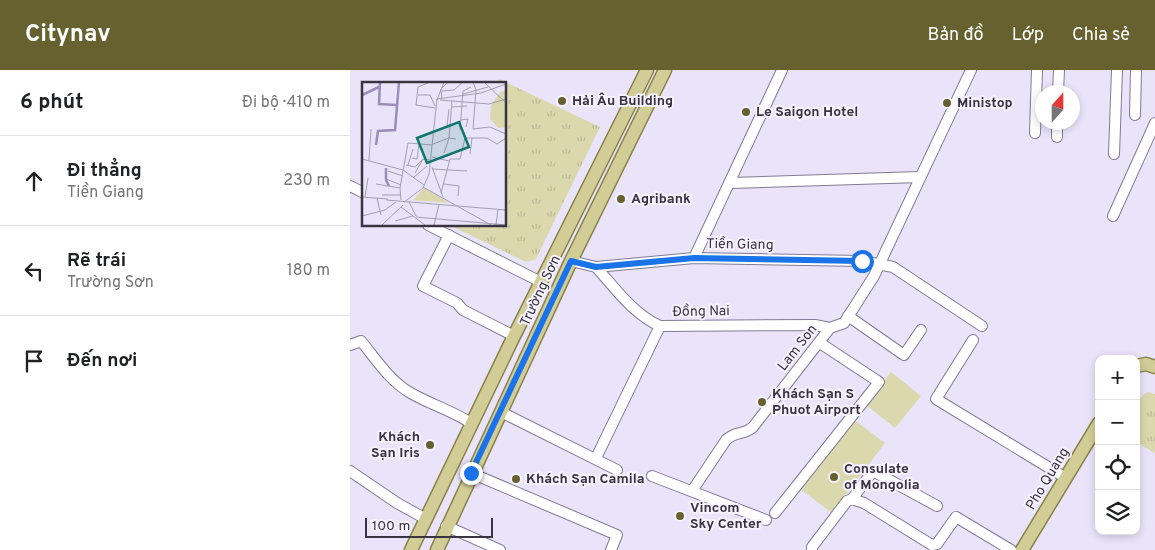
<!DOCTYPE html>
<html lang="vi">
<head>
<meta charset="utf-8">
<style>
	:root { --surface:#fff; --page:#f6f6f6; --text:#202124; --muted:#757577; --line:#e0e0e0; --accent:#66612e }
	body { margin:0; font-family:Overpass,sans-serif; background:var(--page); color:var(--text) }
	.controls { position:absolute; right:15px; bottom:15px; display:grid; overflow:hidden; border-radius:10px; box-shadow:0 2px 8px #0003 }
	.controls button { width:45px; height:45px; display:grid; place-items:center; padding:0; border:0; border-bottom:1px solid var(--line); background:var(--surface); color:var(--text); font:25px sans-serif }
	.compass { position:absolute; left:685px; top:15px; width:45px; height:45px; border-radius:50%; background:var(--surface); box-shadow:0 2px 8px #0003; rotate:21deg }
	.scale { position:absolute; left:15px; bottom:12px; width:128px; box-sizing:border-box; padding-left:5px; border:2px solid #383540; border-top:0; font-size:14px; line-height:18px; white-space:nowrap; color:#383540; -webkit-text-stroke:4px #f6f3ff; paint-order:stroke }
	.stop { position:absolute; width:15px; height:15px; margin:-11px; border:4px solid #1a73e8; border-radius:50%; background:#fff }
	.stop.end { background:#1a73e8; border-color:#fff; box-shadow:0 1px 5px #0008 }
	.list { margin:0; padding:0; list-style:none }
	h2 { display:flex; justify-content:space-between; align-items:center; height:65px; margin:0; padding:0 20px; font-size:21px }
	h2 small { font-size:16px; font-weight:400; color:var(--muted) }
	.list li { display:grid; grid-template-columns:32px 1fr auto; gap:15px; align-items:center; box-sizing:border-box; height:90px; padding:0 20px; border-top:1px solid var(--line) }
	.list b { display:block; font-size:19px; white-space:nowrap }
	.list p { margin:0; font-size:16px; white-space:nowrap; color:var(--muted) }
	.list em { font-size:16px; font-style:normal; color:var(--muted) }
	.icon { flex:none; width:28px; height:28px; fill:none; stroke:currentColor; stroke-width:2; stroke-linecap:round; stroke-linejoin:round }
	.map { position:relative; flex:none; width:805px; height:480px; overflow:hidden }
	header { display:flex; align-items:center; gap:30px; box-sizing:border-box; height:70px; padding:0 25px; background:var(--accent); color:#fff }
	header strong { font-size:24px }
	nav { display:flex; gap:28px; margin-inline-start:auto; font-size:18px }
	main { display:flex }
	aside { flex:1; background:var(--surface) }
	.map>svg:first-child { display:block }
	.grass { fill:url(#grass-tufts) }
	.garden { fill:#dbd8ad }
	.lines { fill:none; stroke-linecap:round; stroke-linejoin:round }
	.minor-casing { stroke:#817a94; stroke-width:12 }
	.major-casing { stroke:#89824a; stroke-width:15 }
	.minor { stroke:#fff; stroke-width:10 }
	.major { stroke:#d2cd96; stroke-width:12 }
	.route { stroke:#1a73e8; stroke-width:6 }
	.poi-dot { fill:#66612e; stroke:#f6f3ff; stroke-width:2 }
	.labels { text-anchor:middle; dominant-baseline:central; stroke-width:4; stroke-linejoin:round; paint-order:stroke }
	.poi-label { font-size:14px; font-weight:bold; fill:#383540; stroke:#f6f3ff; text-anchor:start }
	.street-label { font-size:14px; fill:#383540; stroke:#f6f3ff }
	.inset-river { fill:none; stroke:#9a8dba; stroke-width:2.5 }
	.inset-road { fill:none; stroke:#a39eb0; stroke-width:1 }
	.view { fill:#0f766e; fill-opacity:0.15; stroke:#0f766e; stroke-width:2.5 }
	.inset-edge { fill:none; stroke:#383540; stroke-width:2.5 }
</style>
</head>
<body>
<header>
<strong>Citynav</strong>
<nav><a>Bản đồ</a><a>Lớp</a><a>Chia sẻ</a></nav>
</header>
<main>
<aside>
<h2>6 phút<small>Đi bộ · 410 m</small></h2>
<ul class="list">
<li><svg class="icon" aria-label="ahead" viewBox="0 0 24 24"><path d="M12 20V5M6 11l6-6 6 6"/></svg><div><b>Đi thẳng</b><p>Tiền Giang</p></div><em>230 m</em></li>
<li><svg class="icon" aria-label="left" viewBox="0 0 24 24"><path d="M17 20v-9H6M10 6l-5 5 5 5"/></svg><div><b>Rẽ trái</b><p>Trường Sơn</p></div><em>180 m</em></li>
<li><svg class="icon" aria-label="arrive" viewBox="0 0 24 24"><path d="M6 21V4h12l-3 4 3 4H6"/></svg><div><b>Đến nơi</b></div></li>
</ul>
</aside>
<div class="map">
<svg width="805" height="480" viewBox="0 0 805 480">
	<defs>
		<pattern id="grass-tufts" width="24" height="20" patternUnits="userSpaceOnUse" patternTransform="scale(1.25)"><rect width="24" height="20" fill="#dbd8ad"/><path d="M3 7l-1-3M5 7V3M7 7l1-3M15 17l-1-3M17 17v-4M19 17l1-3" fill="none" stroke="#bdba96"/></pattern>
	</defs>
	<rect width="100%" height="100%" fill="#eae4fb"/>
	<g class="grass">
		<polygon points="149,9 250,57 186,189 176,192 99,155 155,155 155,14 147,14"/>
		<path d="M798,322L805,324V383L786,372C786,357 781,329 798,322Z"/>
	</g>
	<g class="garden">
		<polygon points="541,302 571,326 545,358 515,334"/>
		<polygon points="503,349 535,373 482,443 449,418"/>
	</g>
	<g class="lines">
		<defs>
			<g id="minor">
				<polyline points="708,22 709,0"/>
				<polyline points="785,45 786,0"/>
				<polyline points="685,63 687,0"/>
				<polyline points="707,67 707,52"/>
				<polyline points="764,84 767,0"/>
				<polyline points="381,113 570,107"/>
				<polyline points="0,116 14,123"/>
				<polyline points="763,146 805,53"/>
				<polyline points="78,155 191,212"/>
				<polyline points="99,165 73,216 107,233 113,240 164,266"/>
				<polyline points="344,188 432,0"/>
				<polyline points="221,191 246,197 344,188 512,191 543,197 632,256"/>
				<path d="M246,197C265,218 283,244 310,256L465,255L480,258"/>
				<polyline points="498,246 554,285 571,260"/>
				<polyline points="623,270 586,329 716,408"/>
				<path d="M0,275L11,271C25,288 39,310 59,322C79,334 101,340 121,353"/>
				<polyline points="151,342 267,400"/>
				<polyline points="246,388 310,256"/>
				<polyline points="0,401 47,433 76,449"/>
				<polyline points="121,403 267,465 261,480"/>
				<polyline points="302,406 416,450"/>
				<path d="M342,421L376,370C386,360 393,366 403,357L480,258L494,253L524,206L621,0"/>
				<polyline points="502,429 523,401 587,436"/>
				<polyline points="425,443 529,312 470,273"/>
				<polyline points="96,456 150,480"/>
				<polyline points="582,475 587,474 606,447 661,480"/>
				<polyline points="462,480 462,477 497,431 502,429 514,433 582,475"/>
			</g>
			<g id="major">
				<polyline points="786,296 796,294 805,297"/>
				<polyline points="61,480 164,266 297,0"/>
				<polyline points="87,480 221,191 315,0"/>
				<polyline points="672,480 749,353"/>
			</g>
		</defs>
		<use href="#minor" class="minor-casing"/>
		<use href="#major" class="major-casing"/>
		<use href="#minor" class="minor"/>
		<use href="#major" class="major"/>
	</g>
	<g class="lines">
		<polyline class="route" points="121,403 221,191 246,197 344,188 512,191"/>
	</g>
	<g class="poi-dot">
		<circle cx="212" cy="31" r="5"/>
		<circle cx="597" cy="33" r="5"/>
		<circle cx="396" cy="42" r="5"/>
		<circle cx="271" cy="129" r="5"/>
		<circle cx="412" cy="332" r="5"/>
		<circle cx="80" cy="375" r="5"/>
		<circle cx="484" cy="407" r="5"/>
		<circle cx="166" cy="409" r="5"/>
		<circle cx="330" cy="446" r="5"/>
	</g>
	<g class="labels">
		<g class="poi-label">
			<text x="222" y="31">Hải Âu Building</text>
			<text x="607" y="33">Ministop</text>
			<text x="406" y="42">Le Saigon Hotel</text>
			<text x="281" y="129">Agribank</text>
			<text x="422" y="324">Khách Sạn S<tspan x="422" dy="16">Phuot Airport</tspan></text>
			<text x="70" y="367" text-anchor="end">Khách<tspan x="70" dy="16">Sạn Iris</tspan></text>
			<text x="494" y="399">Consulate<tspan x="494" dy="16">of Mongolia</tspan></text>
			<text x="176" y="409">Khách Sạn Camila</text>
			<text x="340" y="438">Vincom<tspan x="340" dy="16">Sky Center</tspan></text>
		</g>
		<g class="street-label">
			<text transform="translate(390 175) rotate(1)">Tiền Giang</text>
			<text transform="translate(191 221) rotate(-65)">Trường Sơn</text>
			<text transform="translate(351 242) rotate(-1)">Đồng Nai</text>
			<text transform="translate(448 278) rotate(-52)">Lam Son</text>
			<text transform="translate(698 409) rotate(-59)">Pho Quang</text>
		</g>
	</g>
	<g transform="translate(12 12)">
		<rect width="144" height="144" fill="#eae4fb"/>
		<path d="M139,9H144V45L136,46L128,37L129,23ZM62,106L88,121L51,118Z" fill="#dbd8ad"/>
		<path class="inset-river" d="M18,0L17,22L35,23M0,13L17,5M14,63L16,49L33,48L37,0M24,86V98L27,104"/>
		<path class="inset-road" d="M68,0L56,5L54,23L73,26M111,0L114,8L111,47L128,45L144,52M122,0L144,21M80,9L92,8L101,0M101,12L126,5M56,13H68L73,24M80,17L79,7L86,0M75,18L82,0M78,18L127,22L144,17M90,25L105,24M99,38L106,37L104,45M85,44L87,27M98,48L101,9L109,5M72,50L99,39M71,62L87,56L94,57M82,71L87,56L90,19M108,72L110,56M70,75L87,79M50,76L55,77L57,62M0,77L41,88L62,103M7,78L9,47M44,83L53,85L61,77L68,78M46,83L51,67M70,85L81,115M70,87L105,89M26,89L41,94M53,91L61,77M52,95L65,84M24,97L39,103M14,102L38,106M82,102L97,104L96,114M61,105L129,143M79,111L88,77H98L103,56H125L135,62L144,56M20,113H39M0,115L26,117M3,115L6,96M15,116L19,133M24,118L144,128M39,118L38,106L46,61L70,63M42,120L61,106L67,92L75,17L119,11L144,2M47,120L54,134M39,125L63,143M0,134L23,128L34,120M54,135L144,143M33,139L51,134M20,143L41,123M72,143L77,122M134,143L136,127"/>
		<path class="view" d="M97,40L107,65L65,81L55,56Z"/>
		<rect width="144" height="144" class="inset-edge"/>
	</g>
</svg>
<div class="controls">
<button>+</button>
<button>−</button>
<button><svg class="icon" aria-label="locate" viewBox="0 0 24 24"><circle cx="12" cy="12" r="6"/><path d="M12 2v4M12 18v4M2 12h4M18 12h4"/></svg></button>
<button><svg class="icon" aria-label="layers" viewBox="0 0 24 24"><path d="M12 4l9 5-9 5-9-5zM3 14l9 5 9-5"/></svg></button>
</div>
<svg class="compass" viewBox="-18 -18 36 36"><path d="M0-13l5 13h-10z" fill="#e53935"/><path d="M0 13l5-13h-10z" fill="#757577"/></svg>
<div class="scale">100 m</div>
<div class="stop" style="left:512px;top:191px"></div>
<div class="stop end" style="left:121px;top:403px"></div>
</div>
</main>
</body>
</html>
